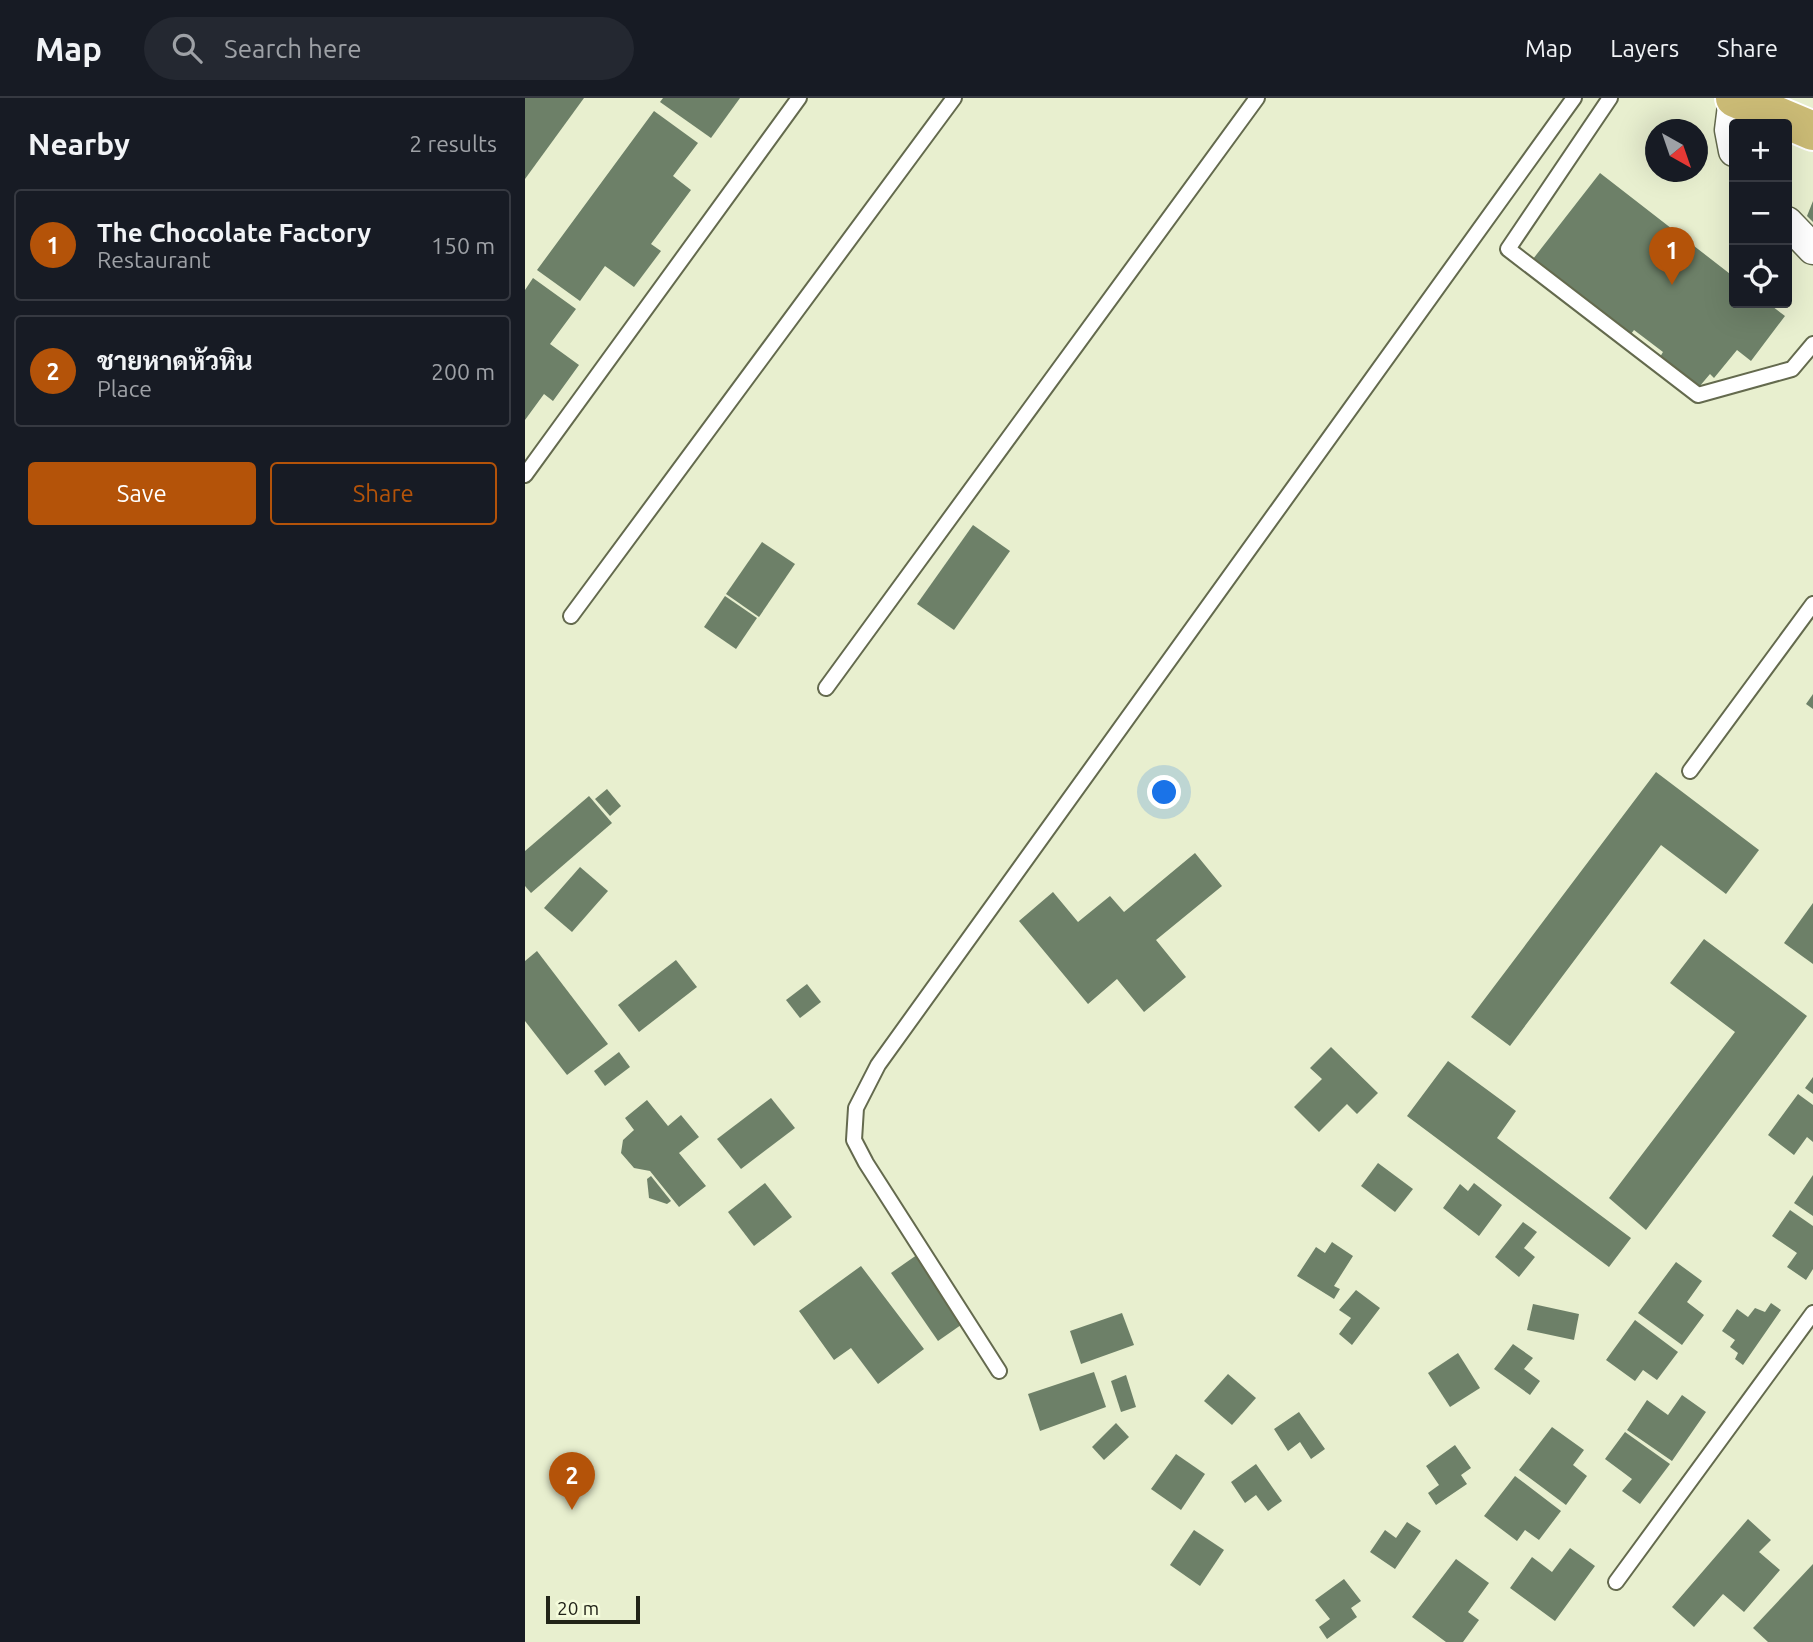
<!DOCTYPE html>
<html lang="en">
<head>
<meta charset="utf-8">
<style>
	:root { --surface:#171b24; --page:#242831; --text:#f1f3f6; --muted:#9ea1a6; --line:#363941; --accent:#b45309 }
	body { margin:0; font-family:Ubuntu,Sarabun,sans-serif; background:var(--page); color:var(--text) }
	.controls { position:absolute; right:21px; top:21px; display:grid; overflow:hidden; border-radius:7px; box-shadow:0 7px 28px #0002 }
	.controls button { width:63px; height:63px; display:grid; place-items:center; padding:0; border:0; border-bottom:2px solid var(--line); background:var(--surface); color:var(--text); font:35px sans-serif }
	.compass { position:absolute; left:1120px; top:21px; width:63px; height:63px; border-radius:50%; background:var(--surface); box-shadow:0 7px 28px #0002; rotate:140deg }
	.scale { position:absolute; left:21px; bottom:18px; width:94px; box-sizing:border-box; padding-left:7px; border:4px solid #212318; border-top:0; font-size:19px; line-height:24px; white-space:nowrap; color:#212318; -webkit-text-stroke:5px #f5fcdc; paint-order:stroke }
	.you { position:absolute; left:640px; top:695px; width:24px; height:24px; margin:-18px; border:5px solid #fff; border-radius:50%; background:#1a73e8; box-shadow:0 0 0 10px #1a73e833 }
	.badge { display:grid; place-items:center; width:46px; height:46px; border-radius:50%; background:var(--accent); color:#fff; font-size:23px; font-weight:700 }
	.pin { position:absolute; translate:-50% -58px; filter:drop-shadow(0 2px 4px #0008) }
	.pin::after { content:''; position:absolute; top:37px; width:24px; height:21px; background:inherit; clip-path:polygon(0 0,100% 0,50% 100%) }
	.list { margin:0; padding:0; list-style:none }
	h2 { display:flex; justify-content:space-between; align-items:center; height:91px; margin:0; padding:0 28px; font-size:30px }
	h2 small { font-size:23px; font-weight:400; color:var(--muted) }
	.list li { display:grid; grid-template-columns:46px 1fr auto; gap:21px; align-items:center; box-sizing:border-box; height:112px; margin:0 14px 14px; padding:0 14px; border:2px solid var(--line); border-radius:7px }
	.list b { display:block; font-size:26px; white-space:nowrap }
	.list p { margin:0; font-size:23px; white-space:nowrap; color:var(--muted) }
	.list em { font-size:23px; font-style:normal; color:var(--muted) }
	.actions { display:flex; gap:14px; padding:21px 28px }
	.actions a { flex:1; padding:16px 0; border:2px solid var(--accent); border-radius:7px; text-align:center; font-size:24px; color:var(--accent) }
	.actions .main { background:var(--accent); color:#fff }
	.icon { flex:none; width:38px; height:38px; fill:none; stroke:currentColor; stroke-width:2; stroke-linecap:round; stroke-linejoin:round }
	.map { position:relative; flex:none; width:1288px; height:1544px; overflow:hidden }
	header { display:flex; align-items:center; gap:42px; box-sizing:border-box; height:98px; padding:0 35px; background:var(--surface); border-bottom:2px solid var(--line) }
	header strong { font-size:33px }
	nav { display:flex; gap:38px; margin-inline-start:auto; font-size:24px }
	.search { width:490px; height:63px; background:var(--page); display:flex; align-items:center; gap:18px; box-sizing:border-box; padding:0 24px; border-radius:38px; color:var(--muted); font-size:26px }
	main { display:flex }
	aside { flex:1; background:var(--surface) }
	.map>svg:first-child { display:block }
	.building { fill:#6d8068 }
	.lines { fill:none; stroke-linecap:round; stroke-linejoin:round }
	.service-casing { stroke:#646a4e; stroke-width:18 }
	.minor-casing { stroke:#646a4e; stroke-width:33 }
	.primary-casing { stroke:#fff; stroke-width:42 }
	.service { stroke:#fff; stroke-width:14 }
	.minor { stroke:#fff; stroke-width:30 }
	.primary { stroke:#caba75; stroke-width:38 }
</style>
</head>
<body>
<header>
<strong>Map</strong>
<div class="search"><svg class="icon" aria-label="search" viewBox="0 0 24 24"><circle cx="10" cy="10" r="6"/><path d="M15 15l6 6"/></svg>Search here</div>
<nav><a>Map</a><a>Layers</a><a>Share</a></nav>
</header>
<main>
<aside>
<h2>Nearby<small>2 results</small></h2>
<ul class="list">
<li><span class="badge">1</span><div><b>The Chocolate Factory</b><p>Restaurant</p></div><em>150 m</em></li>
<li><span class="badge">2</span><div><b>ชายหาดหัวหิน</b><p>Place</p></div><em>200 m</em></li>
</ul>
<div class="actions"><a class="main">Save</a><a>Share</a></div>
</aside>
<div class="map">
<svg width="1288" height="1544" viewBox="0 0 1288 1544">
	<rect width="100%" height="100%" fill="#e8efcf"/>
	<g class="building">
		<polygon points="0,0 59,0 0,81"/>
		<polygon points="138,0 215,0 186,40 135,4"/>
		<polygon points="129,13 173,45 148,78 166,92 126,146 136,153 109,189 80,168 55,203 12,172"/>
		<polygon points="1075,75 1209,179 1209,205 1243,205 1260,218 1226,263 1212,252 1189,280 1185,276 1174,289 1135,259 1138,254 1109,232 1106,236 1008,161"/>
		<polygon points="1288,103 1288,124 1282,118"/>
		<polygon points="8,180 51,211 25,246 54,267 28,303 19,296 0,322 0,192"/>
		<polygon points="448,427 485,453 429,532 392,506"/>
		<polygon points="237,444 270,466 234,519 201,496"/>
		<polygon points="200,498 232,520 211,551 179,529"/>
		<polygon points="1288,596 1288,611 1281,606"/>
		<polygon points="1131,674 1234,752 1201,796 1136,747 985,948 946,919"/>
		<polygon points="82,691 96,708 85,718 70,701"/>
		<polygon points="64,698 87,725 6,795 0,788 0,753"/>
		<polygon points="670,755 697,788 631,842 661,879 619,914 592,881 563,906 494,823 528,794 553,824 585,798 599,814"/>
		<polygon points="55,769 83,793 47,834 19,810"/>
		<polygon points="1288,805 1288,866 1259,845"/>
		<polygon points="1179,841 1282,918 1121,1132 1084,1100 1210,934 1145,885"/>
		<polygon points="12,853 83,946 42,977 0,923 0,863"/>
		<polygon points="151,862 172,889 114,934 93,907"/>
		<polygon points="282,886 296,904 275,920 261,902"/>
		<polygon points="806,949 853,995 832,1016 822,1006 794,1034 769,1009 797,981 785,970"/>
		<polygon points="94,954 105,969 80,988 69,973"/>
		<polygon points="923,963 991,1013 972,1040 1106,1140 1084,1169 882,1018"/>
		<polygon points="1288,979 1288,996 1280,990"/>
		<polygon points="1273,996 1288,1007 1288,1044 1282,1039 1269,1057 1243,1037"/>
		<polygon points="246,1000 270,1030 216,1071 192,1041"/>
		<polygon points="122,1002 143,1028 156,1017 174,1039 154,1055 181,1088 154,1109 125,1073 109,1070 96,1055 98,1042 109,1032 100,1020"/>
		<polygon points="853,1065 888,1091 870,1114 836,1088"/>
		<polygon points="1288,1077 1288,1118 1269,1105"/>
		<polygon points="126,1078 146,1103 142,1106 124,1100 122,1081"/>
		<polygon points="240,1085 267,1119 229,1148 203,1114"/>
		<polygon points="949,1085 977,1107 954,1138 918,1110 935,1086 943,1093"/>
		<polygon points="1265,1112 1288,1128 1288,1171 1281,1182 1262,1169 1272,1155 1247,1138"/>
		<polygon points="998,1124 1012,1134 999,1150 1010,1159 994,1179 970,1159"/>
		<polygon points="807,1144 828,1158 809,1188 815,1191 809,1201 772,1178 791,1149 800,1155"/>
		<polygon points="399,1152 446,1220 413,1243 366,1175"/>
		<polygon points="1151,1164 1177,1183 1162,1204 1179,1217 1157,1247 1113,1215"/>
		<polygon points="336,1168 399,1251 353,1286 326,1250 309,1262 274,1213"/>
		<polygon points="831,1192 855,1210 827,1247 814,1236 826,1220 814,1212"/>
		<polygon points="1246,1205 1256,1212 1218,1267 1210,1261 1213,1255 1205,1249 1210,1242 1197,1233 1212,1211 1223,1219 1230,1210 1240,1214"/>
		<polygon points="1008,1206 1054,1216 1049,1242 1002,1232"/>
		<polygon points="597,1215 609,1247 556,1266 545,1233"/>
		<polygon points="1110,1222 1153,1254 1132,1282 1118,1272 1110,1283 1081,1262"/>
		<polygon points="988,1246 1008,1260 999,1271 1015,1283 1005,1297 969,1271"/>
		<polygon points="933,1255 955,1290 925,1309 903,1275"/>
		<polygon points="569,1274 581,1309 515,1333 503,1296"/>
		<polygon points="703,1276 731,1300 707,1327 679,1303"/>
		<polygon points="601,1277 611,1309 596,1314 586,1283"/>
		<polygon points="1157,1297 1181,1314 1147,1363 1102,1332 1122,1302 1143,1317"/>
		<polygon points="774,1314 800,1351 786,1361 775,1344 763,1353 749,1331"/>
		<polygon points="591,1325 604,1339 579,1362 567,1349"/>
		<polygon points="1027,1329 1059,1352 1048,1367 1062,1378 1041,1407 994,1372"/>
		<polygon points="1100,1334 1145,1366 1115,1406 1097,1393 1107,1381 1080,1361"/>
		<polygon points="930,1347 946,1370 936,1377 942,1386 911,1407 903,1395 914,1387 901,1368"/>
		<polygon points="651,1356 680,1376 656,1412 626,1391"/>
		<polygon points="731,1366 757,1403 743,1413 731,1397 720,1405 706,1384"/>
		<polygon points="990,1378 1036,1413 1014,1442 1000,1432 992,1443 959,1418"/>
		<polygon points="1223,1421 1246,1442 1234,1454 1255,1472 1219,1514 1198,1496 1169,1529 1147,1509"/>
		<polygon points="882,1424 896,1433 870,1471 845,1454 860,1432 871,1440"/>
		<polygon points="669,1432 699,1452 675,1488 645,1467"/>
		<polygon points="1045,1450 1070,1468 1030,1523 985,1490 1007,1459 1027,1474"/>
		<polygon points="931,1461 964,1485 943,1514 954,1522 938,1544 921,1544 887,1519"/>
		<polygon points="1288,1466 1288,1544 1243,1544 1228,1530"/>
		<polygon points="819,1481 836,1503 826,1510 832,1519 802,1541 794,1529 805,1521 790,1502"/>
	</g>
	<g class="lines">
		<defs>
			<g id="service">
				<polyline points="1085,0 983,151 1173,297 1267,271 1288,246"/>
				<polyline points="0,377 274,0"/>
				<polyline points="46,518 429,0"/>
				<polyline points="301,590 732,0"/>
				<polyline points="1165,673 1288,506"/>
				<polyline points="474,1273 341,1065 329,1042 331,1010 353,967 1049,0"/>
				<polyline points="1091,1484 1288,1215"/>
			</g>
			<g id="minor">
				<polyline points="1209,0 1205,32 1209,53"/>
				<polyline points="1262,124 1288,151"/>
			</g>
			<polyline id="primary" points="1210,0 1288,33"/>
		</defs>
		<use href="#service" class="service-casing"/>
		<use href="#minor" class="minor-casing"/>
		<use href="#primary" class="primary-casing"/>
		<use href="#service" class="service"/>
		<use href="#minor" class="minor"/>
		<use href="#primary" class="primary"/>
	</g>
</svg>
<div class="controls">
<button>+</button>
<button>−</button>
<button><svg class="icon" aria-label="locate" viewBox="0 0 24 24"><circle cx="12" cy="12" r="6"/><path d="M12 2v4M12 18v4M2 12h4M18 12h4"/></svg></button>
</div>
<svg class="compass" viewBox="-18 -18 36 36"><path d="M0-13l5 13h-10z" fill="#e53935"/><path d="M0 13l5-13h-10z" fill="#9ea1a6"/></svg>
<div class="scale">20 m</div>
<div class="you"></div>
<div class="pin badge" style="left:1147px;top:187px">1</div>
<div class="pin badge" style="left:47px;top:1412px">2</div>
</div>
</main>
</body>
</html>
